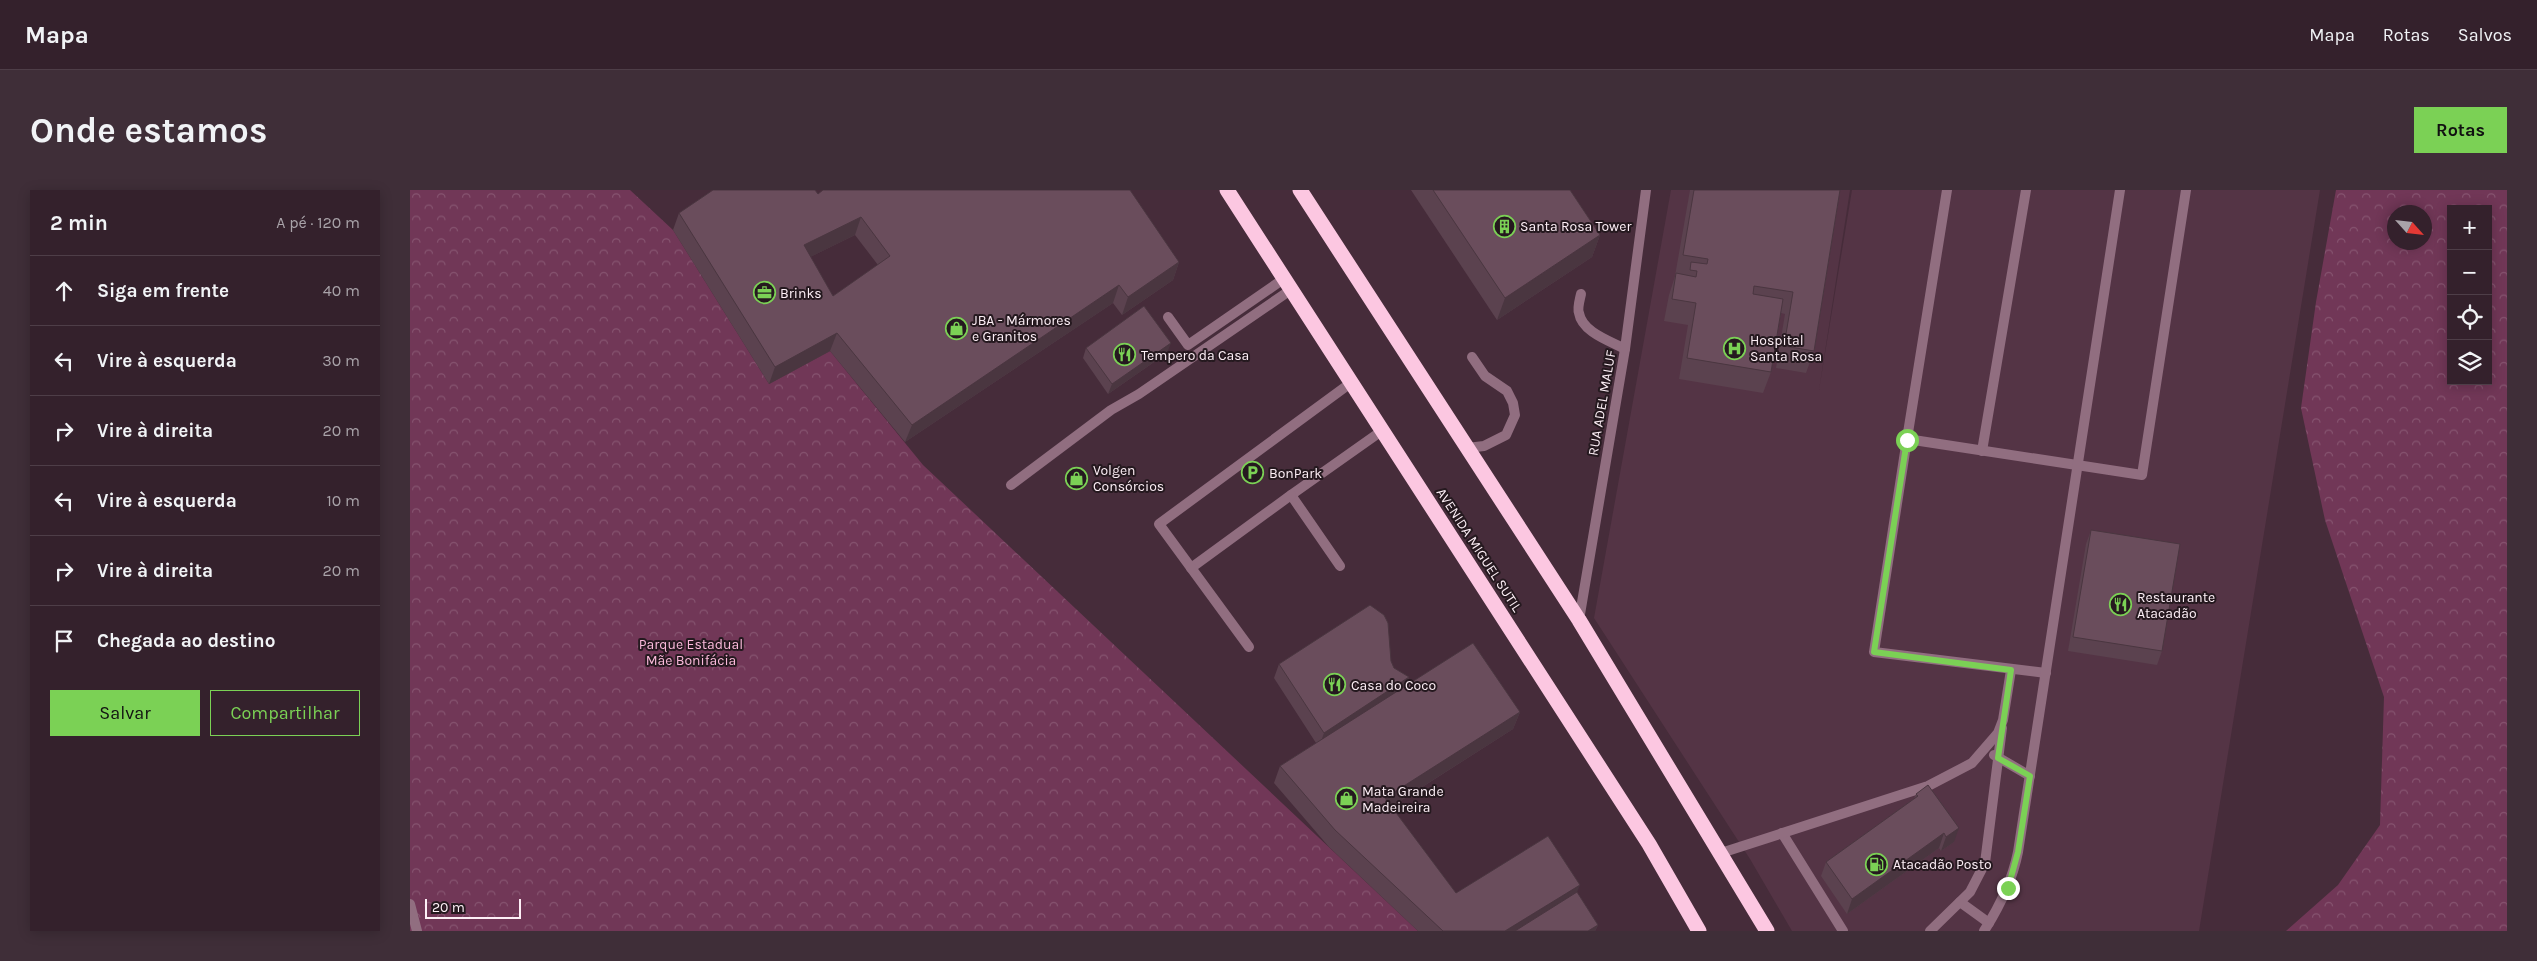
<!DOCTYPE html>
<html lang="pt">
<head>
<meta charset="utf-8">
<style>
	:root { --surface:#34212c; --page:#3f2e38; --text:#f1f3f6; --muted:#a9a3a9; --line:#4e3e48; --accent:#7bd155 }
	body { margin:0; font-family:Karla,sans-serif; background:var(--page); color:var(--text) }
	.controls { position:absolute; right:15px; top:15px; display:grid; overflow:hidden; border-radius:0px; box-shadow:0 2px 12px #0003 }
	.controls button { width:45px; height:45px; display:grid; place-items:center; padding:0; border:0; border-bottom:1px solid var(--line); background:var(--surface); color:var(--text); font:25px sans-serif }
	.compass { position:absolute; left:1977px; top:15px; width:45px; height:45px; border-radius:50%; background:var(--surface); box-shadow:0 2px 12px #0003; rotate:117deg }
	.scale { position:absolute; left:15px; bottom:12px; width:96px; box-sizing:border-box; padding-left:5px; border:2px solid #fdeff6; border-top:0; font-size:14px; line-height:18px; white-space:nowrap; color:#fdeff6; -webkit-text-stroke:4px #25191f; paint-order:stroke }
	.stop { position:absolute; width:15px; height:15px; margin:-11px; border:4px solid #7bd155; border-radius:50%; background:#fff }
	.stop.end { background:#7bd155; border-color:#fff; box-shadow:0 1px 5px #0008 }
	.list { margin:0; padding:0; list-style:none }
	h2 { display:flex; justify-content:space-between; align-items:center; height:65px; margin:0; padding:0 20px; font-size:21px }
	h2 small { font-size:16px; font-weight:400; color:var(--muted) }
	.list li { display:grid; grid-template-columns:32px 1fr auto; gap:15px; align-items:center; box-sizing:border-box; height:70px; padding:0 20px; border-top:1px solid var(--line) }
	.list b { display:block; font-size:19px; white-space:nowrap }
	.list em { font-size:16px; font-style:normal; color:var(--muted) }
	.actions { display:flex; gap:10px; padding:15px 20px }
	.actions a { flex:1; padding:11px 0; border:1px solid var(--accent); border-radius:0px; text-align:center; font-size:18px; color:var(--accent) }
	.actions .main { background:var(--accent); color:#111 }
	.icon { flex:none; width:28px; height:28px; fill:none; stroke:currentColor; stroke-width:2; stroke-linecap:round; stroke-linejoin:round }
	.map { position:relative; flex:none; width:2097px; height:741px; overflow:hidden; border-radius:0px }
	header { display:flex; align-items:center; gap:30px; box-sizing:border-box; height:70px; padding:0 25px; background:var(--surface); border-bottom:1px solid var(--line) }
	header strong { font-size:24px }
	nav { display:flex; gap:28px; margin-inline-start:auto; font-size:18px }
	.intro { display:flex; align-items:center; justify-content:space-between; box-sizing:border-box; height:120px; padding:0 30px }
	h1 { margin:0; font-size:35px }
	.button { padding:12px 22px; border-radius:0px; background:var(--accent); color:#111; font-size:18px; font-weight:700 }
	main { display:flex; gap:30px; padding:0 30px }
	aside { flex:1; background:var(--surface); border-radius:0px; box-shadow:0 2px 12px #0003 }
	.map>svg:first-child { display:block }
	.built { fill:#543445 }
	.forest { fill:url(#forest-crowns); fill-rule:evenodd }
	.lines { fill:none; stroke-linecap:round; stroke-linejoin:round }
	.lane { stroke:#916e80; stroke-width:10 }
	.street { stroke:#916e80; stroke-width:10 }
	.highway { stroke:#fcc7e1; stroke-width:15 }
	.wall { fill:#5b424f; fill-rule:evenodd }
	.shaded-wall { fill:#4a3640 }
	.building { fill:#6a4d5c; stroke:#4a3640; fill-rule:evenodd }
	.route { stroke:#7bd155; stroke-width:6 }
	.labels { text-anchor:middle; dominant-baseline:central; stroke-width:4; stroke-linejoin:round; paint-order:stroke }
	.poi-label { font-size:14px; fill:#fdeff6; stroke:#25191f; text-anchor:start }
	.street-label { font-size:14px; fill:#fdeff6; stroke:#25191f }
	.park-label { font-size:14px; fill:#fbbadb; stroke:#25191f }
</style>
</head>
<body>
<header>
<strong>Mapa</strong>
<nav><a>Mapa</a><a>Rotas</a><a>Salvos</a></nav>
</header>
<div class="intro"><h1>Onde estamos</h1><a class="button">Rotas</a></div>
<main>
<aside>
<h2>2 min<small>A pé · 120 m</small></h2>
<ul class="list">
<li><svg class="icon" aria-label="ahead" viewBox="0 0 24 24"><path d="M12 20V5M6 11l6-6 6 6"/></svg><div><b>Siga em frente</b></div><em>40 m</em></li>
<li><svg class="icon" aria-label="left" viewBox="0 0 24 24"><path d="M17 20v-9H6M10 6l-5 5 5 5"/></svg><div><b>Vire à esquerda</b></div><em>30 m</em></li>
<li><svg class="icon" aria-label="right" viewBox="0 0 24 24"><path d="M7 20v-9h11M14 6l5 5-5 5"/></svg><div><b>Vire à direita</b></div><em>20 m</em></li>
<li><svg class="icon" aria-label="left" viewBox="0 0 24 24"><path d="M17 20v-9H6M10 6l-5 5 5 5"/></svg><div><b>Vire à esquerda</b></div><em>10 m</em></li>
<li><svg class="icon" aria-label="right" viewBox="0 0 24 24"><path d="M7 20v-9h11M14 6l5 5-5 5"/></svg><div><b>Vire à direita</b></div><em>20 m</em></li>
<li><svg class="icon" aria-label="arrive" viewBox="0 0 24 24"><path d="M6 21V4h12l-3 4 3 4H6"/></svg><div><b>Chegada ao destino</b></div></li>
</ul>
<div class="actions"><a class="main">Salvar</a><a>Compartilhar</a></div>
</aside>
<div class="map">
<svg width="2097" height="741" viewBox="0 0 2097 741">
	<defs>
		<pattern id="forest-crowns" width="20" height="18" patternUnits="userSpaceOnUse" patternTransform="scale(1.25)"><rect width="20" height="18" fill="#713757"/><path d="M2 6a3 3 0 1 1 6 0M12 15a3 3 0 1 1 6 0" fill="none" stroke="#865470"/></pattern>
	</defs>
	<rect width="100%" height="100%" fill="#462c3a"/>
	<polygon class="built" points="1261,0 1440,0 1409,200 1442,0 1910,0 1789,741 1382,741 1340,669 1184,428"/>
	<g class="forest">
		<polygon points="0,0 220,0 263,40 359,194 420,161 513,275 1008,741 0,741"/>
		<path d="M1926,0H2097V741H1876L1928,695L1970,635L1974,507L1915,330L1891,218L1906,112ZM2041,19H2078V191H2041ZM1984,22H2014V52H1984Z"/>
	</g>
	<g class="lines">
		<g class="lane">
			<path d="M1171,104C1170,109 1167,118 1169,123C1172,142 1200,151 1215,159"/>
			<polyline points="758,127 778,155 875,88"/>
			<polyline points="1497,249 1537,0"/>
			<polyline points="1057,258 1074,256 1096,245 1105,225 1103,213 1097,201 1075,186 1062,167"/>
			<polyline points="1572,261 1616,0"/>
			<polyline points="601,295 701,220 729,204 882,99"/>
			<polyline points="930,376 881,305 973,240"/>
			<polyline points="781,378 881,305"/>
			<polyline points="839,457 749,334 942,192"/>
			<polyline points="1636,483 1464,462 1497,249 1732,285 1776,0"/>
			<polyline points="1584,565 1620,586"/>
			<polyline points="1372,643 1433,741"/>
			<polyline points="1311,663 1518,596 1562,573 1588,543 1593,530 1601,480"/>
			<polyline points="1550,712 1579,733"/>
			<polyline points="1520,741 1560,702 1575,673 1592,538"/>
			<path d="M1574,741C1590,716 1602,692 1608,662L1710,0"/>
		</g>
		<g class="street">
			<polyline points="1169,430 1215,159 1236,0"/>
			<polyline points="0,714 7,741"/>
		</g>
		<g class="highway">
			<polyline points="817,0 1239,654 1289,741"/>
			<polyline points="890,0 1169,430 1357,741"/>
		</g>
	</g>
	<g class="wall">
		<polygon points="1001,0 1160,0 1190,45 1182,67 1087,130"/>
		<polygon points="1280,0 1430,0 1404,161 1396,183 1366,178 1375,124 1371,123 1361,182 1353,203 1269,189 1278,135 1254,131 1259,105 1265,86"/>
		<path d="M408,4L769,72L763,90L712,125L703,113L495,252L420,161L359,194L263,40L269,23ZM445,45L468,75L423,106L400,67Z"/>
		<polygon points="676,158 757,163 698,204 673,168"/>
		<polygon points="1681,340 1752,461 1747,475 1658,461 1676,354"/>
		<polygon points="869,474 984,478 999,487 996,496 1110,522 1103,539 981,617 1046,703 1167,702 1188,735 1185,741 1008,741 919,657 864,593 870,576 906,553 864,488"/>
		<polygon points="1506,604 1544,652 1531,661 1529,658 1437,724 1411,686 1416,672 1504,609"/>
	</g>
	<g class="shaded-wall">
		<polygon points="451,27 445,45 388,73 394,55"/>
		<polygon points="1190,45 1182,67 1087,130 1095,108"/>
		<polygon points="769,72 763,90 712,125 718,107"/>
		<polygon points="709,95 703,113 495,252 502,235"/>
		<polygon points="427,143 420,161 359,194 365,177"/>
		<polygon points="761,153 757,163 698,204 702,194"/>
		<polygon points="999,487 994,501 909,557 914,543"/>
		<polygon points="1110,522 1103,539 968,625 975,608"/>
		<polygon points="1549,638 1544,652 1531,661 1536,647"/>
		<polygon points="1534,643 1529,658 1437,724 1442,709"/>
		<polygon points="1170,695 1163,712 1117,741 1095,741"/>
		<polygon points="1188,735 1185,741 1178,741"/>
	</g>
	<g class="building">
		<path d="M303,0H405L408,4L413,0H720L769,72L718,107L709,95L502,235L427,143L365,177L269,23ZM451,27L480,66L423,106L394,55Z"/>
		<polygon points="1023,0 1160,0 1190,45 1095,108"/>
		<polygon points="1284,0 1430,0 1404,161 1374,156 1383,102 1344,96 1343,104 1373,109 1361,182 1277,168 1286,113 1262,109 1266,83 1286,87 1287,81 1280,80 1281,72 1297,74 1298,69 1273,65"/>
		<polygon points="734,116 761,153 702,194 676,158"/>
		<polygon points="1681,340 1770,354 1752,461 1663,447"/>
		<polygon points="960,415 974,425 978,433 981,471 984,478 999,487 914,543 869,474"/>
		<polygon points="1063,453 1110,522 975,608 1046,703 1138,646 1170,695 1095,741 1033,741 925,640 870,576"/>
		<polygon points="1518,595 1549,638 1536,647 1534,643 1442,709 1416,672 1508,606 1506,604"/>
		<polygon points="1167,702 1188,735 1178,741 1105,741"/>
	</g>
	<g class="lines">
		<polyline class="route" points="1497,250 1464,462 1601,480 1588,568 1620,586 1608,662 1598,698"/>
	</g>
	<defs>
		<symbol id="building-ring" viewBox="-11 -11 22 22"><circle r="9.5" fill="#25191f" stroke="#7bd155" stroke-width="1.5"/><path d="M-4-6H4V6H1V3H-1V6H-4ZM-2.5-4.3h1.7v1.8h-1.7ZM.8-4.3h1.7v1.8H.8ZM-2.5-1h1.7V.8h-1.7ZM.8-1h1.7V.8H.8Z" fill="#7bd155"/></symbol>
		<symbol id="office-ring" viewBox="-11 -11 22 22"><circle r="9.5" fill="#25191f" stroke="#7bd155" stroke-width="1.5"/><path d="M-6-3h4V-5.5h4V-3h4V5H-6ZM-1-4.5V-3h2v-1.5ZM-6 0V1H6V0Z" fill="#7bd155"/></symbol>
		<symbol id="shop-ring" viewBox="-11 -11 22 22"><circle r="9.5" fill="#25191f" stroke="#7bd155" stroke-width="1.5"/><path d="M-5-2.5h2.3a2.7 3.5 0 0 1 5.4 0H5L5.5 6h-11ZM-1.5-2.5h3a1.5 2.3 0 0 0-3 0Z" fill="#7bd155"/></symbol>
		<symbol id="hospital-ring" viewBox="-11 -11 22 22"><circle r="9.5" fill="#25191f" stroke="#7bd155" stroke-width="1.5"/><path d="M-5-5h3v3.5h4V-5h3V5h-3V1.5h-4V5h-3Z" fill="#7bd155"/></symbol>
		<symbol id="restaurant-ring" viewBox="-11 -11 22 22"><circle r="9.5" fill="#25191f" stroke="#7bd155" stroke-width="1.5"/><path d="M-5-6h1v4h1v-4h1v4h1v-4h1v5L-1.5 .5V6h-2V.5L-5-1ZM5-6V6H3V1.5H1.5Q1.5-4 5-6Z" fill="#7bd155"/></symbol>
		<symbol id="parking-ring" viewBox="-11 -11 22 22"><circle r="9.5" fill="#25191f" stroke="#7bd155" stroke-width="1.5"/><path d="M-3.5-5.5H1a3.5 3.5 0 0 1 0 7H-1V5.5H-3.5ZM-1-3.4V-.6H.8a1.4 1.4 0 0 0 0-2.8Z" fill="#7bd155"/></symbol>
		<symbol id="fuel-ring" viewBox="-11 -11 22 22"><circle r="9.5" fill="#25191f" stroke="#7bd155" stroke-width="1.5"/><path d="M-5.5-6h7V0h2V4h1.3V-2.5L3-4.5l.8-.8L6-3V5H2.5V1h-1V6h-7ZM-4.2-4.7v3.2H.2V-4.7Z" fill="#7bd155"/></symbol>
	</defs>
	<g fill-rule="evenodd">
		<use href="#building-ring" x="1082" y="24" width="25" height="25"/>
		<use href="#office-ring" x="342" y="90" width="25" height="25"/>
		<use href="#shop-ring" x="534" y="126" width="25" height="25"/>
		<use href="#hospital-ring" x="1312" y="146" width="25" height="25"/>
		<use href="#restaurant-ring" x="702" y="152" width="25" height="25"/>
		<use href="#parking-ring" x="830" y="270" width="25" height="25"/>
		<use href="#shop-ring" x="654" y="276" width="25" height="25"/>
		<use href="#restaurant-ring" x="1698" y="402" width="25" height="25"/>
		<use href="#restaurant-ring" x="912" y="482" width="25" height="25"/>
		<use href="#shop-ring" x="924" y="596" width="25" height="25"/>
		<use href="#fuel-ring" x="1454" y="662" width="25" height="25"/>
	</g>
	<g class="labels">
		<g class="poi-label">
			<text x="1110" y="36">Santa Rosa Tower</text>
			<text x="370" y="103">Brinks</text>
			<text x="562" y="130">JBA - Mármores<tspan x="562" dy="16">e Granitos</tspan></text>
			<text x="1340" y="150">Hospital<tspan x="1340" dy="16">Santa Rosa</tspan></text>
			<text x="731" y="165">Tempero da Casa</text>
			<text x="683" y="280">Volgen<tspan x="683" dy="16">Consórcios</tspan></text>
			<text x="859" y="283">BonPark</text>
			<text x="1727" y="407">Restaurante<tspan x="1727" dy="16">Atacadão</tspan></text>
			<text x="941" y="495">Casa do Coco</text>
			<text x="952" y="601">Mata Grande<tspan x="952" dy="16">Madeireira</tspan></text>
			<text x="1483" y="674">Atacadão Posto</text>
		</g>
		<g class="street-label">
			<text transform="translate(1192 213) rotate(-80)">RUA ADEL MALUF</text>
			<text transform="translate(1069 360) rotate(57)">AVENIDA MIGUEL SUTIL</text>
		</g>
		<g class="park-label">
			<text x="281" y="454">Parque Estadual<tspan x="281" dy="16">Mãe Bonifácia</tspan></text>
		</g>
	</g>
</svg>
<div class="controls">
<button>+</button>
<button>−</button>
<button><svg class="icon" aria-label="locate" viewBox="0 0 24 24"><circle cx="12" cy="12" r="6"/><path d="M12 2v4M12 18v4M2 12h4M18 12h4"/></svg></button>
<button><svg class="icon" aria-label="layers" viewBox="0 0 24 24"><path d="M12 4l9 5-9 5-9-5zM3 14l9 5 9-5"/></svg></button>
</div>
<svg class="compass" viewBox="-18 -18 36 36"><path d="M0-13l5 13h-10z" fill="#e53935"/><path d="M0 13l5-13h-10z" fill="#a9a3a9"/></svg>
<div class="scale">20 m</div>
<div class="stop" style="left:1497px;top:250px"></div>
<div class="stop end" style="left:1598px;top:698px"></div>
</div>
</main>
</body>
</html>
